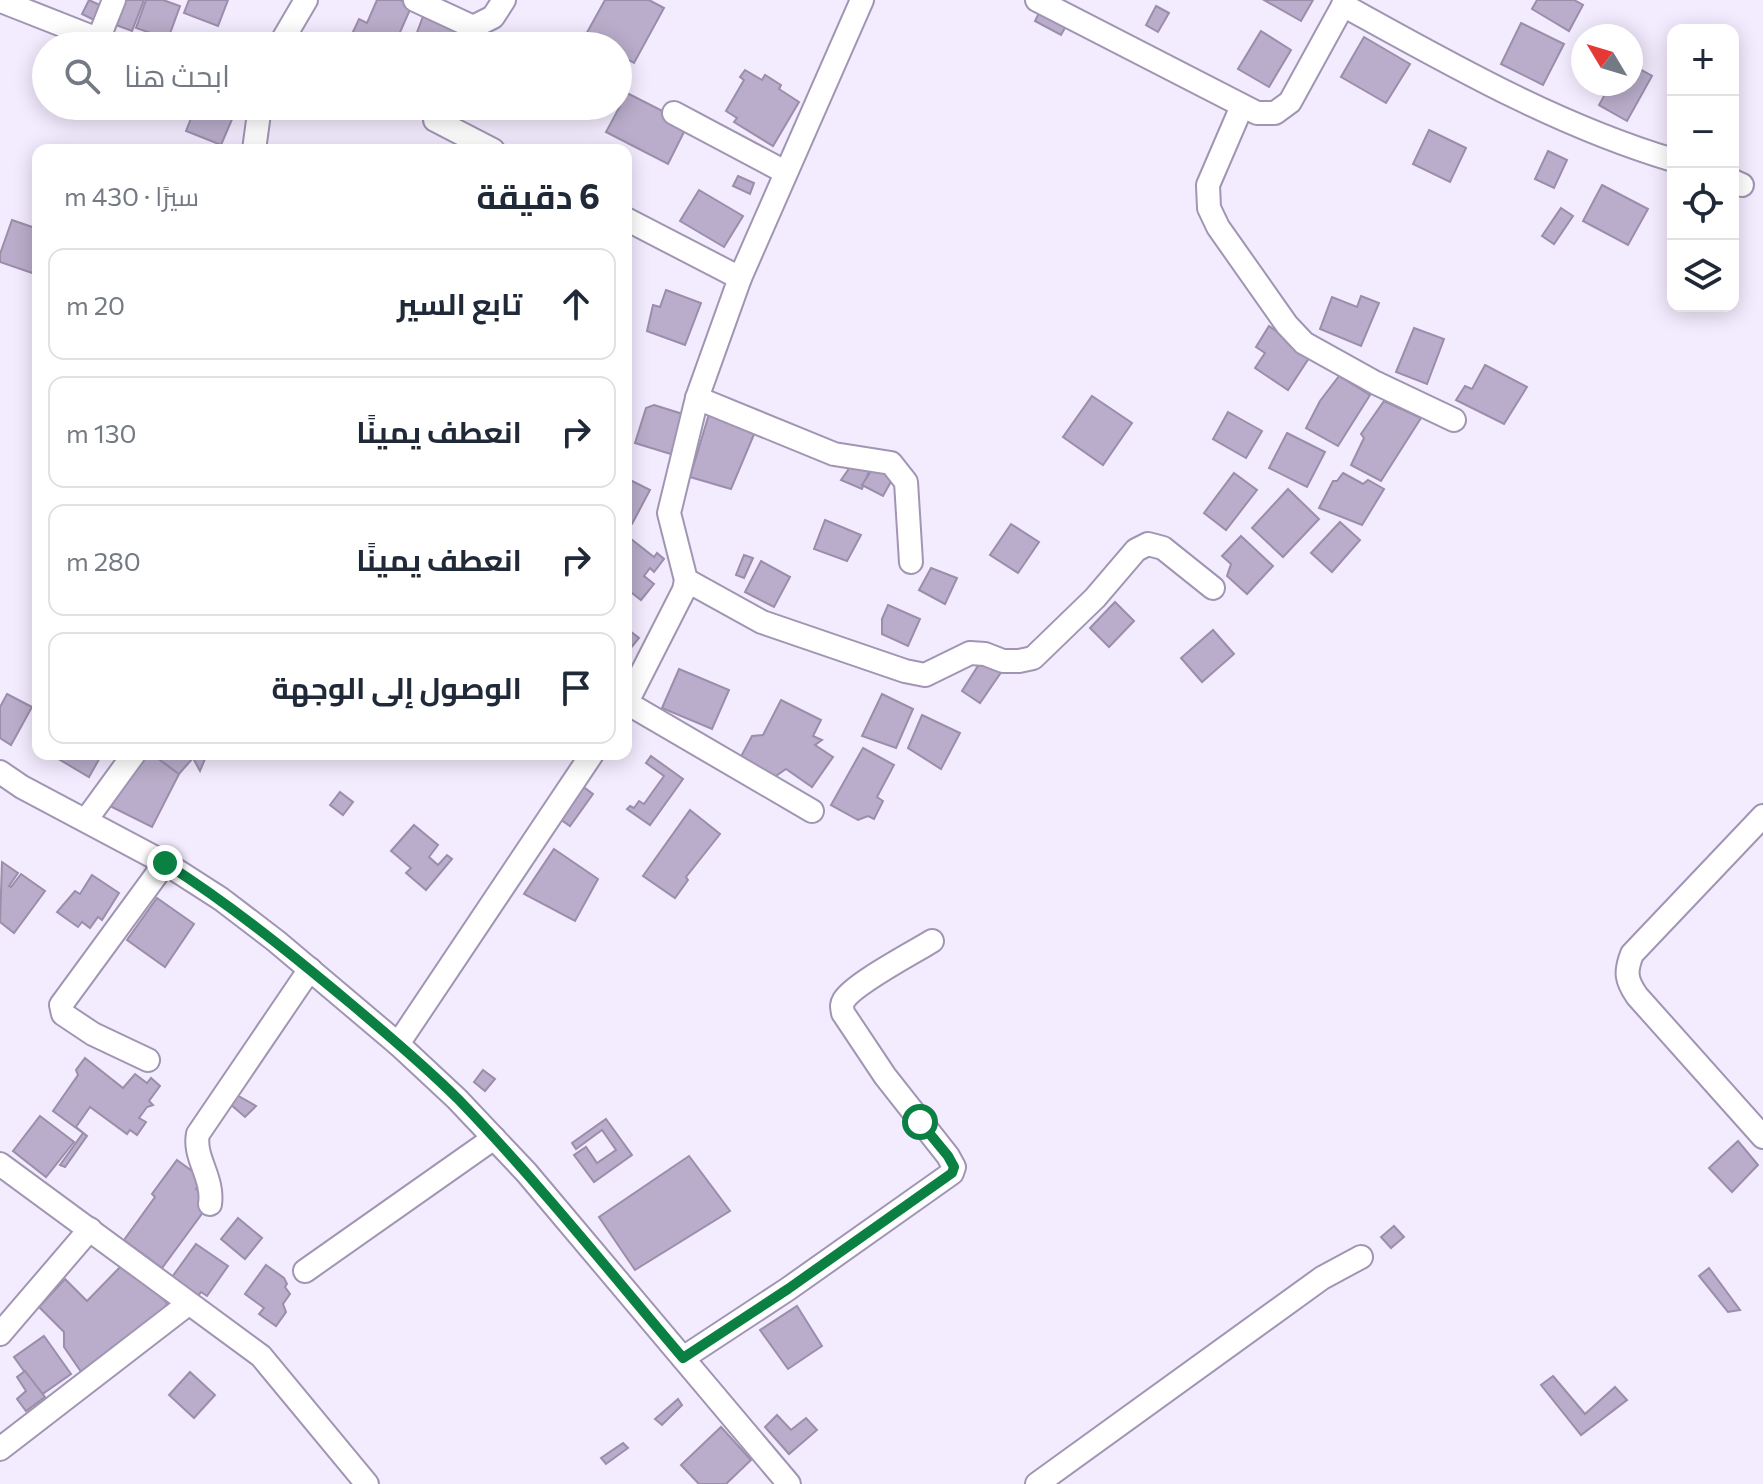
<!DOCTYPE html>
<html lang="ar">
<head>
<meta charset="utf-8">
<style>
	:root { --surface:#fff; --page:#f6f6f7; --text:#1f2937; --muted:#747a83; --line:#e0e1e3 }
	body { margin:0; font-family:Commissioner,Cairo,sans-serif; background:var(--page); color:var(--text); direction:rtl }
	.controls { position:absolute; right:24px; top:24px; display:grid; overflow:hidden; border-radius:16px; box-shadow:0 4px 20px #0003 }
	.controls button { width:72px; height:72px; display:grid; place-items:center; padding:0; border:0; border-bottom:2px solid var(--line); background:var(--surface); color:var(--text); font:40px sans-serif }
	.compass { position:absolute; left:1571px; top:24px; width:72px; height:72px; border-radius:50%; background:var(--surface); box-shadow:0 4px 20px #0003; rotate:308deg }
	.stop { position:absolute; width:24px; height:24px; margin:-18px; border:6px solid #0b8043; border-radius:50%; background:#fff }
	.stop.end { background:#0b8043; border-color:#fff; box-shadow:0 2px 8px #0008 }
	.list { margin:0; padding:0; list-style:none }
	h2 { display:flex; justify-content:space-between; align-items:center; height:104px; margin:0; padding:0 32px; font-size:34px }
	h2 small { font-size:26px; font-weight:400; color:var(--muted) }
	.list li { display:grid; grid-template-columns:52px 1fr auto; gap:24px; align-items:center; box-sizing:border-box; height:112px; margin:0 16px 16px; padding:0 16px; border:2px solid var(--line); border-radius:16px }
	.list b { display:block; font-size:30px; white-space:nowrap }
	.list em { font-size:26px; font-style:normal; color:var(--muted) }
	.icon { flex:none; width:44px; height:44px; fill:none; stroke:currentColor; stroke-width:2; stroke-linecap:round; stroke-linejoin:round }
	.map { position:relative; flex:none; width:1763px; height:1484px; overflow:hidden; direction:ltr }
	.search { position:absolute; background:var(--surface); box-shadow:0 4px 20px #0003; left:32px; top:32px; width:600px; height:88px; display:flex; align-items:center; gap:20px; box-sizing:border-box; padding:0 28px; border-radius:44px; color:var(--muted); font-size:30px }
	.panel { position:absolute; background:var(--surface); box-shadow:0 4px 20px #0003; left:32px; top:144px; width:600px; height:616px; border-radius:16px; direction:rtl }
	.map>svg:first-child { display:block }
	.building { fill:#b9adcb; stroke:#9a8eab; stroke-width:2 }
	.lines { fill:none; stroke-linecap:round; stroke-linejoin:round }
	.minor-casing { stroke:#a195b3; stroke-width:26 }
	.minor { stroke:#fff; stroke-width:22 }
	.route { stroke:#0b8043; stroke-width:10 }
</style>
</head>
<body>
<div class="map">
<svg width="1763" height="1484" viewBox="0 0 1763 1484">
	<rect width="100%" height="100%" fill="#f3ebfe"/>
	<g class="building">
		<polygon points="89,0 104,7 96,21 82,14"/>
		<polygon points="119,0 144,0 132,31 116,25 115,12"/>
		<polygon points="146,0 163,0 180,6 168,39 136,28"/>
		<polygon points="189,0 228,0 218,26 184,13"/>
		<polygon points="377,0 400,0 412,5 394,46 378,46 352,34 359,19 367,23"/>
		<polygon points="605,0 649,0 664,8 634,63 618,54 618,46 603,46 585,36"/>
		<polygon points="1264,0 1313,0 1301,21"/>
		<polygon points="1537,0 1574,0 1583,5 1569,31 1532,9"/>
		<polygon points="1043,5 1070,19 1061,35 1035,21"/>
		<polygon points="1156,6 1169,13 1158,32 1146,25"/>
		<polygon points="425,11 481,32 476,46 412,46"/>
		<polygon points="1521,23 1564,44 1543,85 1501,64"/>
		<polygon points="1261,31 1291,50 1269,87 1238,69"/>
		<polygon points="1364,37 1410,64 1386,103 1341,77"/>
		<polygon points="1631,64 1652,76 1627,121 1599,105 1604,96 1583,84 1631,84"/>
		<polygon points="745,70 762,80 765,75 781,85 779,89 799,102 773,146 734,122 737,118 726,111 744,80 740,77"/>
		<polygon points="627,93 688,124 668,164 606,132"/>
		<polygon points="196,106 226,106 236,110 221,145 186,131"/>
		<polygon points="409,106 457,106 449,125 408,109"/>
		<polygon points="1429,130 1466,148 1450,182 1413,164"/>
		<polygon points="1548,151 1567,160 1554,188 1535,179"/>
		<polygon points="738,176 754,183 750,194 733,186"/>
		<polygon points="1602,185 1648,209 1628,245 1583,221"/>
		<polygon points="699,190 743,216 724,247 680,221"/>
		<polygon points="1561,208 1573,216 1554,244 1542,236"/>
		<polygon points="12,220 38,229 38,266 35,274 0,262 0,254"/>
		<polygon points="666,290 701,303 685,345 647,331 653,305 660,307"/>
		<polygon points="1361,296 1379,303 1361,346 1320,329 1332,297 1357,307"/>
		<polygon points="1269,326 1311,355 1288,390 1255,368 1265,353 1256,347"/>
		<polygon points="1414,328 1444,339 1427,384 1396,372"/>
		<polygon points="1485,365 1527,387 1504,424 1456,400 1465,386 1472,389"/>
		<polygon points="1339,376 1370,395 1338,446 1306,428 1320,401"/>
		<polygon points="1092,396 1132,423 1103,465 1063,437"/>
		<polygon points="1384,401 1421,418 1381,481 1351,465 1364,438 1361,434"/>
		<polygon points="654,405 689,416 674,455 635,443 646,408"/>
		<polygon points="1228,412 1262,431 1246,458 1213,439"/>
		<polygon points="709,414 755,432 731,489 690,477"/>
		<polygon points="1287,433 1325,452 1307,487 1269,468"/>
		<polygon points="850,457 869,471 862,489 841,480 848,470"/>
		<polygon points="875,465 898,469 883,496 862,485"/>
		<polygon points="1234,473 1257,490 1226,530 1204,513"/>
		<polygon points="1343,473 1363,484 1368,480 1384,489 1362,525 1319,508 1333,481 1337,481"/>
		<polygon points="626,478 650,490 632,524 626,523"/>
		<polygon points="1288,489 1319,519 1283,557 1252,528"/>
		<polygon points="825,520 861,535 847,561 814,549"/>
		<polygon points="1340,522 1360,540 1332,572 1311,553"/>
		<polygon points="1011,524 1039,542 1018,573 990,555"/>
		<polygon points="626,535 654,557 657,553 664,559 654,572 650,568 644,576 654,584 641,600 628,590 626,593"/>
		<polygon points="1241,536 1273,566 1247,594 1227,576 1231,564 1222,556"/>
		<polygon points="744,555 753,558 744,578 736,575"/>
		<polygon points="761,561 790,577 774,607 745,592"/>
		<polygon points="931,568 957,578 945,604 919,590"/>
		<polygon points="1115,602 1134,621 1109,647 1090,628"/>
		<polygon points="888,605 920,619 908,646 882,634 882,619"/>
		<polygon points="626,628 639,638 626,654"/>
		<polygon points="1213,630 1234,654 1202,682 1181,658"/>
		<polygon points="983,658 1002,671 980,703 962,691"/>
		<polygon points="679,669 729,690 712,729 662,708"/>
		<polygon points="7,694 32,707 11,745 0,738 0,707"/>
		<polygon points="882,694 913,709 896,748 862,736"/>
		<polygon points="781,700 821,720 813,736 822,740 815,745 833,757 812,787 786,769 770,780 738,762 752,736 763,735"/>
		<polygon points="922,715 960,733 941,769 908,748"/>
		<polygon points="863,748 894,765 877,797 883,801 874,819 868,816 858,820 831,805"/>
		<polygon points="50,754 102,754 89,777"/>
		<polygon points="142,754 152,754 179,774 152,827 110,806"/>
		<polygon points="152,754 207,754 200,771 193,758 179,774"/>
		<polygon points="651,756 683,779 650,825 627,809 630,806 634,808 639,801 644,804 664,776 646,763"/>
		<polygon points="578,783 593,794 570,826 554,815"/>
		<polygon points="340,792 353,802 343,815 330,805"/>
		<polygon points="690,810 720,834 686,877 688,880 675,898 643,876"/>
		<polygon points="414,825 438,845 429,857 438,865 447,855 452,859 426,890 406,873 411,868 391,851"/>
		<polygon points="554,849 598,879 575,921 524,894"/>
		<polygon points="2,862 18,873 9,886 11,887 21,874 45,891 14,933 0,922"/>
		<polygon points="92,875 119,893 102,920 98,917 90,928 82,922 78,927 57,912 75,891 80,894"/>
		<polygon points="157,898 194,924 165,967 127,940"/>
		<polygon points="85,1058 123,1088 135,1074 147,1083 151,1078 160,1086 149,1101 153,1105 147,1107 139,1118 146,1122 137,1135 130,1130 127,1134 90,1107 76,1127 87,1136 65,1167 60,1165 83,1133 53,1111 78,1075 76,1070"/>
		<polygon points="483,1070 495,1079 485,1091 474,1082"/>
		<polygon points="235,1094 256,1106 245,1117 229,1103"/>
		<polygon points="40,1116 74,1142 46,1177 13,1151"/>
		<polygon points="606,1119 632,1155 594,1182 574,1155 586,1147 597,1163 616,1150 602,1130 576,1149 572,1143"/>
		<polygon points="1738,1141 1758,1165 1732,1192 1709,1168"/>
		<polygon points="689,1156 730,1211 635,1270 599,1217"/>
		<polygon points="177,1160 203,1179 196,1189 212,1200 162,1268 124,1240 155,1197 152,1194"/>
		<polygon points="238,1218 262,1238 245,1259 221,1239"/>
		<polygon points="1394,1226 1404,1237 1391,1248 1381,1237"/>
		<polygon points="196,1244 228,1266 207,1296 201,1292 193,1303 167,1284"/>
		<polygon points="125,1262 167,1303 164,1314 82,1373 64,1347 64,1332 39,1307 65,1279 87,1301"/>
		<polygon points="266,1265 284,1278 287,1284 285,1287 290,1294 283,1304 286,1312 276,1326 259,1314 264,1308 245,1294"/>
		<polygon points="1709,1268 1740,1310 1728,1312 1699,1276"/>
		<polygon points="797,1306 822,1346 788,1369 760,1330"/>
		<polygon points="44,1336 71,1374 41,1395 14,1357"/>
		<polygon points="25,1371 45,1397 26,1411 17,1399 26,1391 17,1377"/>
		<polygon points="190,1372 215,1395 194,1418 169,1395"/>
		<polygon points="1553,1376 1585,1414 1615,1387 1627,1400 1581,1435 1541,1385"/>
		<polygon points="678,1399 682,1405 662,1425 655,1419"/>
		<polygon points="777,1415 791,1430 806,1418 817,1430 789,1454 765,1427"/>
		<polygon points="721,1427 751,1460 726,1484 699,1484 681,1465"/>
		<polygon points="623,1443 628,1448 606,1464 601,1458"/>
	</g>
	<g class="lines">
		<defs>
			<g id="minor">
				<polyline points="415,0 473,27 493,17 504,0"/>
				<polyline points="1037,0 1257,113 1275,113 1290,102 1346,0"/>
				<polyline points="1,1 90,36 97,36 102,30 114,0"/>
				<path d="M1343,5C1450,64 1556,125 1673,160"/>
				<polyline points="279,46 306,0"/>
				<polyline points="1242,106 1208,185 1209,208 1218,227 1287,325 1304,343 1376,383 1454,420"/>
				<polyline points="674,113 785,172"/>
				<polyline points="435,120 493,150"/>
				<polyline points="254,150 260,106"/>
				<polyline points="1733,181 1742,185"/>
				<polyline points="626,219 740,278"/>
				<polyline points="697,398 834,454 891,463 906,482 911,562"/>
				<polyline points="686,580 762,622 905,671 925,675 970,653 985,654 1003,661 1019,661 1033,658 1095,598 1136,550 1148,544 1163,548 1213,588"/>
				<polyline points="627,703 812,811"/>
				<polyline points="626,704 684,590 686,580 669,513 697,398 740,278 862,0"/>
				<polyline points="0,772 22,787 165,863 221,899 276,941 398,1044 457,1099 526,1172 789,1484"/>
				<path d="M1763,816L1632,954C1625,972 1626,980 1637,996L1763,1137"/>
				<polyline points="86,820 134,754"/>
				<polyline points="398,1044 592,754"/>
				<polyline points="148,1060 93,1034 63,1014 61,1005 165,863"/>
				<polyline points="0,1164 261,1356 367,1484"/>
				<path d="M210,1204C214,1178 193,1157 198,1134L310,969"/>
				<polyline points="305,1271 494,1138"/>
				<polyline points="0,1334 90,1229"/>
				<path d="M683,1358L788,1289L952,1173L954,1167L948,1156L885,1076L843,1013C842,1007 841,1005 844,1000C855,983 913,953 932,941"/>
				<polyline points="0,1449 188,1304"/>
				<polyline points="1037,1484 1322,1278 1361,1257"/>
			</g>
		</defs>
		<use href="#minor" class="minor-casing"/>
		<use href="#minor" class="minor"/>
	</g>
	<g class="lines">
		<path class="route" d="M165,863C231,905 290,953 350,1003C387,1034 425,1066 459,1100C538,1182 609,1271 683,1358L788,1289L952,1173L954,1167L948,1156L920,1122"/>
	</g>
</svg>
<div class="controls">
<button>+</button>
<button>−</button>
<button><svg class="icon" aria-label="locate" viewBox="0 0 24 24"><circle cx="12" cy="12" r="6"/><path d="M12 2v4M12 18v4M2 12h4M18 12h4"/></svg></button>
<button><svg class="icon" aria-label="layers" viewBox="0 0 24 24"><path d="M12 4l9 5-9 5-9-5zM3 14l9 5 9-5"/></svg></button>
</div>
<svg class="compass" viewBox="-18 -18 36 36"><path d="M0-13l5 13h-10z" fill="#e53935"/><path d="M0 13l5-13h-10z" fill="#747a83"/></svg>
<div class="stop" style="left:920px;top:1122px"></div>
<div class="stop end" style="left:165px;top:863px"></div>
<div class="search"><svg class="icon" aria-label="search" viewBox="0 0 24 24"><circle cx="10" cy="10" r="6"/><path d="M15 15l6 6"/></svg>ابحث هنا</div>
<section class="panel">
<h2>6 دقيقة<small>سيرًا · 430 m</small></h2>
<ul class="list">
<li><svg class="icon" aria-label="ahead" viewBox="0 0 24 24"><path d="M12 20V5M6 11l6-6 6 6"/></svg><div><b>تابع السير</b></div><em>20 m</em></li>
<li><svg class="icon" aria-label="right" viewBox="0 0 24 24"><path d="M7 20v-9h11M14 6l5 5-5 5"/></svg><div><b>انعطف يمينًا</b></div><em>130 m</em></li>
<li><svg class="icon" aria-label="right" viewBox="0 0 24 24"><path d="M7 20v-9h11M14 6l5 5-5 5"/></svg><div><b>انعطف يمينًا</b></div><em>280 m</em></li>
<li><svg class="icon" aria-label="arrive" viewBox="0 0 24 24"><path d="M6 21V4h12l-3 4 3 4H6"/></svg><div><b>الوصول إلى الوجهة</b></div></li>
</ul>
</section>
</div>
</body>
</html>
